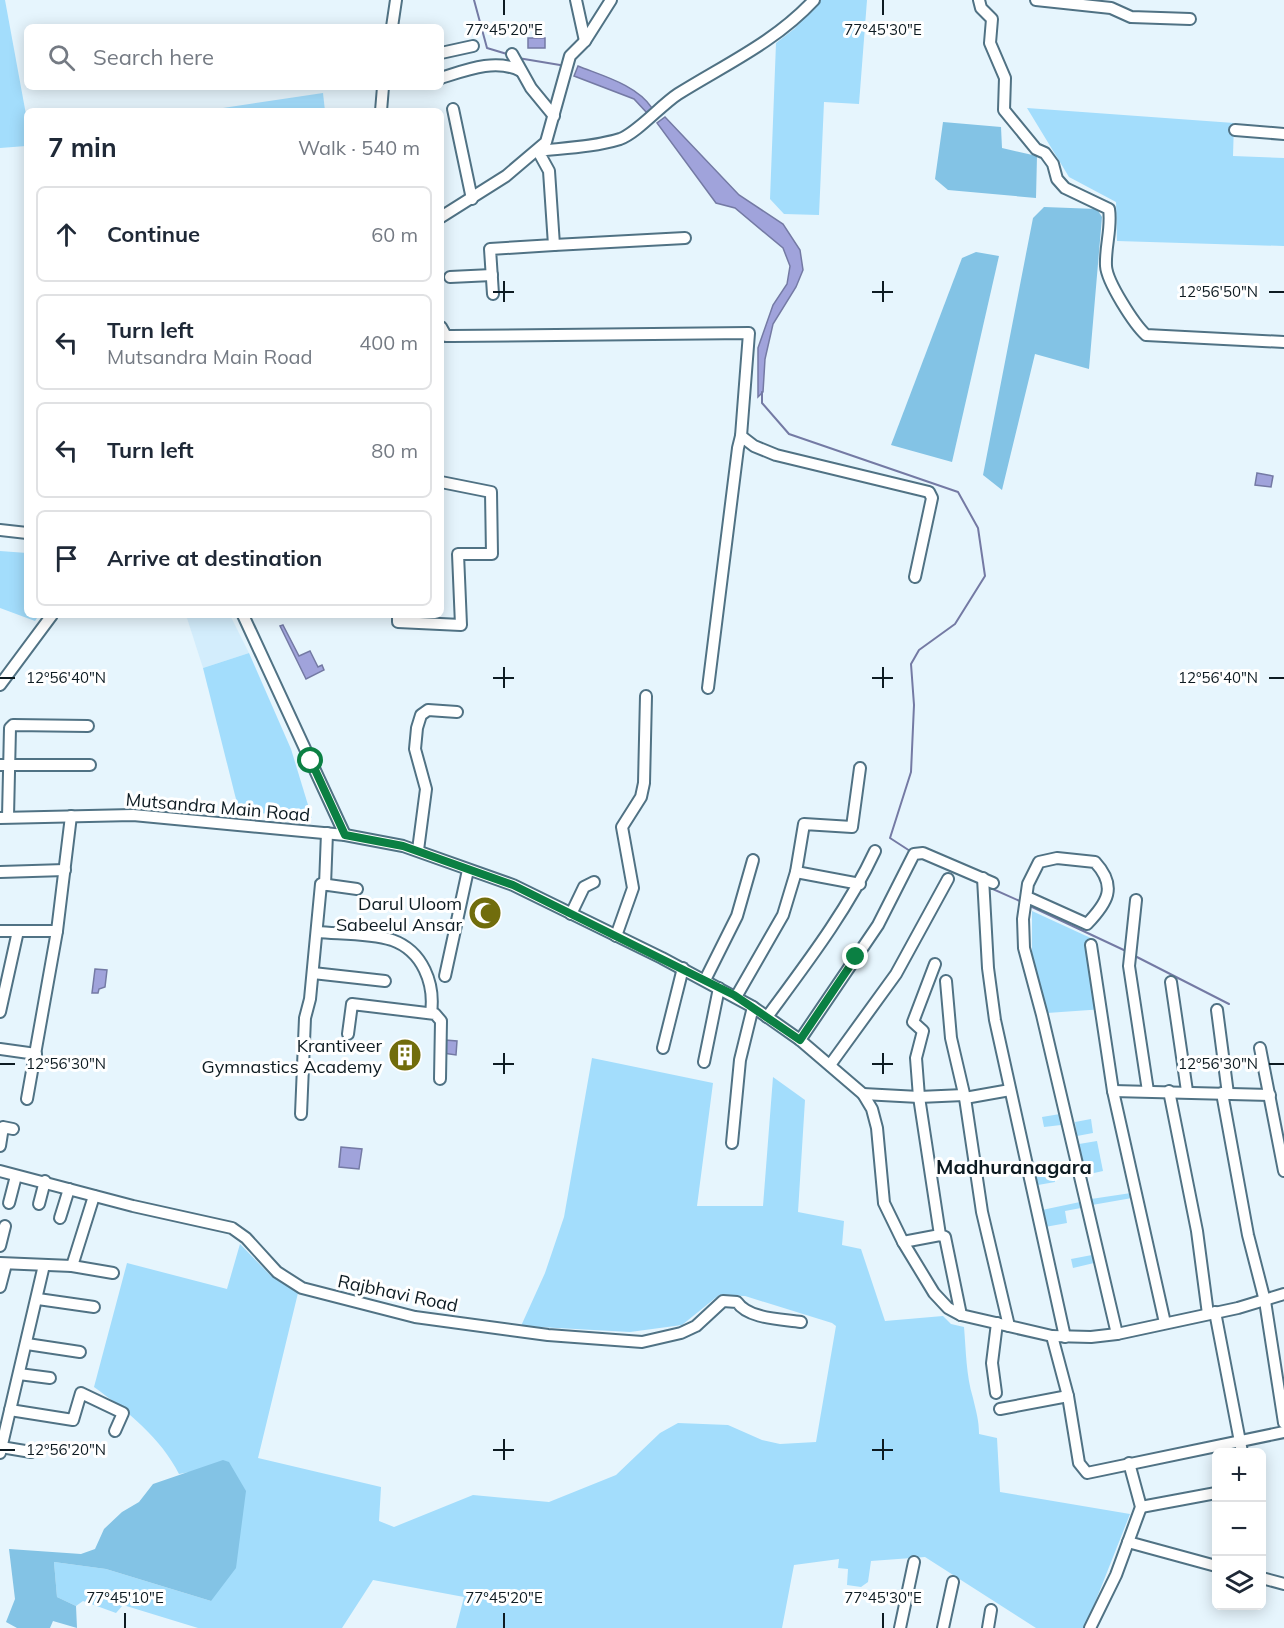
<!DOCTYPE html>
<html lang="en">
<head>
<meta charset="utf-8">
<style>
	:root { --surface:#fff; --page:#f6f6f7; --text:#1f2937; --muted:#747a83; --line:#e0e1e3 }
	body { margin:0; font-family:Mulish,sans-serif; background:var(--page); color:var(--text) }
	.controls { position:absolute; right:18px; bottom:18px; display:grid; overflow:hidden; border-radius:9px; box-shadow:0 3px 15px #0003 }
	.controls button { width:54px; height:54px; display:grid; place-items:center; padding:0; border:0; border-bottom:2px solid var(--line); background:var(--surface); color:var(--text); font:30px sans-serif }
	.stop { position:absolute; width:18px; height:18px; margin:-14px; border:4px solid #0b8043; border-radius:50%; background:#fff }
	.stop.end { background:#0b8043; border-color:#fff; box-shadow:0 2px 6px #0008 }
	.list { margin:0; padding:0; list-style:none }
	h2 { display:flex; justify-content:space-between; align-items:center; height:78px; margin:0; padding:0 24px; font-size:26px }
	h2 small { font-size:20px; font-weight:400; color:var(--muted) }
	.list li { display:grid; grid-template-columns:39px 1fr auto; gap:18px; align-items:center; box-sizing:border-box; height:96px; margin:0 12px 12px; padding:0 12px; border:2px solid var(--line); border-radius:9px }
	.list b { display:block; font-size:22px; white-space:nowrap }
	.list p { margin:0; font-size:20px; white-space:nowrap; color:var(--muted) }
	.list em { font-size:20px; font-style:normal; color:var(--muted) }
	.icon { flex:none; width:33px; height:33px; fill:none; stroke:currentColor; stroke-width:2; stroke-linecap:round; stroke-linejoin:round }
	.map { position:relative; flex:none; width:1284px; height:1628px; overflow:hidden }
	.search { position:absolute; background:var(--surface); box-shadow:0 3px 15px #0003; left:24px; top:24px; width:420px; height:66px; display:flex; align-items:center; gap:15px; box-sizing:border-box; padding:0 21px; border-radius:9px; color:var(--muted); font-size:22px }
	.panel { position:absolute; background:var(--surface); box-shadow:0 3px 15px #0003; left:24px; top:108px; width:420px; height:510px; border-radius:9px }
	.map>svg:first-child { display:block }
	.built { fill:#d3edfc }
	.green { fill:#a3ddfc }
	.forest { fill:#83c3e5 }
	.water { fill:#a0a3db; stroke:#747aa4; stroke-width:1.5 }
	.lines { fill:none; stroke-linecap:round; stroke-linejoin:round }
	.stream { stroke:#747aa4; stroke-width:2 }
	.minor-casing { stroke:#507284; stroke-width:14 }
	.minor { stroke:#fff; stroke-width:10 }
	.route { stroke:#0b8043; stroke-width:8 }
	.ticks { fill:none; stroke:#0d1b22; stroke-width:2 }
	.labels { text-anchor:middle; dominant-baseline:central; stroke-width:6; stroke-linejoin:round; paint-order:stroke }
	.street-label { font-size:18px; fill:#0d1b22; stroke:#fff }
	.poi-label { font-size:18px; fill:#0d1b22; stroke:#fff; text-anchor:end }
	.neighbourhood-label { font-size:20px; font-weight:bold; fill:#0d1b22; stroke:#fff }
	.ticks-label { font-size:15px; text-anchor:middle; fill:#0d1b22; stroke:#fff; stroke-width:6; stroke-linejoin:round; paint-order:stroke }
</style>
</head>
<body>
<div class="map">
<svg width="1284" height="1628" viewBox="0 0 1284 1628">
	<rect width="100%" height="100%" fill="#e6f5fd"/>
	<polygon class="built" points="186,615 230,615 249,653 203,668"/>
	<g class="green">
		<polygon points="0,0 5,0 27,120 27,151 26,146 0,148"/>
		<polygon points="821,0 867,0 859,104 824,102 819,215 784,214 770,199 776,43 794,29"/>
		<polygon points="323,93 325,111 203,111"/>
		<polygon points="1027,108 1234,123 1233,156 1284,158 1284,246 1117,241 1116,202 1069,177"/>
		<polygon points="0,551 27,553 27,615 39,615 35,621 0,608"/>
		<polygon points="249,653 291,749 312,818 239,811 203,668"/>
		<polygon points="1032,911 1095,940 1104,1009 1047,1013 1032,955"/>
		<path d="M592,1058L713,1083L697,1206H763L773,1077L805,1100L798,1212L844,1221L842,1245L861,1249L885,1321L943,1316L951,1324L964,1327C966,1350 966,1375 973,1398C976,1411 979,1420 979,1434L997,1438L1000,1492L1130,1514L1085,1628H1036L925,1557L871,1561L868,1582L861,1587L847,1585L848,1569L838,1568L839,1559L794,1565L782,1628H456L464,1597L373,1580L342,1628H198L123,1605L116,1613L83,1601L76,1606L57,1597L54,1562L106,1569L211,1601L195,1471L179,1474C161,1438 127,1411 94,1387L127,1263L227,1289L240,1244L271,1276L298,1293L258,1458L381,1487L379,1521L394,1527L473,1495L549,1502L616,1475L660,1433L678,1423L728,1425L762,1440L780,1444L816,1442L836,1326L832,1323L745,1296L719,1295L682,1325L630,1332L521,1326L545,1273L564,1217Z"/>
		<polygon points="1060,1114 1061,1125 1044,1127 1042,1117"/>
		<polygon points="1091,1119 1093,1133 1077,1136 1075,1122"/>
		<polygon points="1097,1141 1103,1171 1085,1175 1079,1144"/>
		<polygon points="1054,1173 1055,1182 1038,1185 1036,1176"/>
		<polygon points="1131,1193 1132,1198 1092,1205 1091,1199"/>
		<polygon points="1080,1202 1081,1208 1065,1211 1067,1223 1045,1227 1042,1210"/>
		<polygon points="1092,1255 1094,1263 1073,1268 1071,1259"/>
	</g>
	<g class="forest">
		<polygon points="943,122 1001,127 1002,148 1037,156 1036,198 948,190 935,179"/>
		<polygon points="1044,207 1097,209 1102,217 1089,369 1035,354 1002,490 983,475 1033,218"/>
		<polygon points="976,252 999,256 952,462 891,445 962,258"/>
		<polygon points="223,1460 229,1462 246,1491 236,1568 211,1601 106,1569 54,1562 57,1597 76,1606 77,1628 53,1621 50,1628 17,1628 6,1622 15,1599 9,1549 81,1554 95,1549 104,1529 122,1512 139,1502 153,1484"/>
	</g>
	<g class="water">
		<rect x="528" y="38" width="17" height="10"/>
		<path d="M578,66C603,76 637,85 652,108L648,114L634,99L574,76Z"/>
		<polygon points="665,117 739,195 783,224 800,250 803,270 796,287 773,324 765,359 763,392 758,397 758,348 773,305 787,284 790,266 783,248 735,208 716,203 657,123"/>
		<polygon points="1257,473 1273,476 1271,487 1255,485"/>
		<polygon points="283,625 299,656 310,651 318,667 322,665 324,670 306,679 280,626"/>
		<polygon points="95,969 107,970 105,987 99,989 98,993 92,993"/>
		<polygon points="445,1040 457,1041 456,1055 443,1053"/>
		<polygon points="341,1147 362,1149 359,1169 339,1167"/>
	</g>
	<g class="lines">
		<g class="stream">
			<polyline points="474,0 487,48 507,54"/>
			<polyline points="518,58 560,65"/>
			<polyline points="762,392 762,403 789,434 958,492 978,528 985,576 955,624 919,650 911,664 914,705 911,772 890,838 910,851"/>
			<polyline points="986,886 1022,902"/>
			<polyline points="1030,906 1128,952"/>
			<polyline points="1133,955 1229,1004"/>
		</g>
		<defs>
			<g id="minor">
				<polyline points="576,0 585,41"/>
				<path d="M979,0L981,8L992,19L990,43L1005,78L1004,110L1036,149L1045,153L1053,164L1057,179L1065,188L1109,209C1112,228 1105,246 1106,266C1107,282 1134,324 1146,335L1284,342"/>
				<polyline points="1036,0 1111,8 1131,17 1190,19"/>
				<polyline points="392,27 396,0"/>
				<polyline points="441,53 473,46"/>
				<polyline points="512,54 531,88 554,116"/>
				<path d="M441,78C466,70 496,58 521,71"/>
				<polyline points="453,109 472,199"/>
				<polyline points="381,111 383,87"/>
				<polyline points="1235,130 1284,134"/>
				<polyline points="441,217 506,176 546,142 570,56 585,41 611,0"/>
				<polyline points="554,245 685,238"/>
				<polyline points="450,277 492,275"/>
				<path d="M493,294L490,249L554,245L549,171L538,151C565,148 594,147 620,139C637,133 661,105 678,94C726,64 775,42 814,0"/>
				<polyline points="441,327 446,336 452,336 749,333 741,436 738,448 708,688"/>
				<polyline points="741,436 754,446 776,455 929,492 932,498 915,577"/>
				<polyline points="0,530 27,533"/>
				<polyline points="243,615 345,835"/>
				<polyline points="398,615 398,622 461,625 458,554 492,554 491,492 441,482"/>
				<polyline points="0,685 52,615"/>
				<polyline points="0,765 90,765"/>
				<polyline points="8,817 10,728 13,725 88,726"/>
				<polyline points="0,818 133,815 345,835 403,846 513,885 662,958 753,1007 800,1040 863,1094 872,1109 877,1128 884,1203 903,1242 934,1293 948,1308 961,1315 1052,1336 1091,1337 1117,1334 1238,1308 1284,1294"/>
				<polyline points="418,850 426,789 415,749 417,728 421,715 428,710 457,712"/>
				<polyline points="0,872 65,870"/>
				<polyline points="796,872 860,884"/>
				<polyline points="983,878 988,968 995,1020 1065,1337"/>
				<polyline points="325,885 327,833"/>
				<path d="M1027,897L1087,924C1107,903 1118,887 1095,862L1057,858L1039,862L1028,884L1023,919L1024,948L1042,1015L1117,1334"/>
				<polyline points="1136,900 1129,966 1148,1091"/>
				<polyline points="571,914 584,887 594,882"/>
				<polyline points="0,931 57,931"/>
				<path d="M317,932C341,934 370,933 392,940C423,951 435,984 431,1013"/>
				<polyline points="616,936 633,888 622,827 641,797 644,783 646,696"/>
				<polyline points="1091,945 1113,1091 1165,1323"/>
				<polyline points="935,964 913,1022 923,1031 916,1058 919,1097 940,1235 945,1237 961,1315"/>
				<polyline points="313,973 385,981"/>
				<polyline points="445,976 468,870"/>
				<polyline points="705,980 737,916 753,860"/>
				<polyline points="946,981 951,1038 965,1098 982,1212 1009,1326"/>
				<polyline points="1171,982 1187,1091"/>
				<polyline points="736,997 783,915 796,872 804,824 852,827 860,768"/>
				<polyline points="1217,1010 1228,1094"/>
				<polyline points="0,1012 18,931"/>
				<path d="M767,1017C806,964 847,911 875,851"/>
				<polyline points="348,1034 352,1004 435,1014 441,1021 440,1079"/>
				<polyline points="800,1040 878,925 914,854 923,853 993,883"/>
				<polyline points="663,1048 683,968"/>
				<polyline points="1260,1048 1284,1171"/>
				<polyline points="0,1049 36,1054"/>
				<polyline points="704,1062 719,988"/>
				<polyline points="830,1065 896,974 948,879"/>
				<polyline points="1113,1091 1270,1095"/>
				<polyline points="1169,1091 1197,1231 1208,1314"/>
				<polyline points="1222,1093 1248,1235 1265,1301 1284,1423"/>
				<polyline points="863,1094 919,1097 964,1095"/>
				<polyline points="965,1098 1010,1090"/>
				<polyline points="27,1099 57,931 71,816"/>
				<polyline points="301,1114 305,1018 310,999 321,884 357,889"/>
				<polyline points="732,1143 740,1060 753,1007"/>
				<polyline points="0,1146 3,1127 13,1129"/>
				<path d="M0,1171L133,1206L232,1228L246,1238L277,1272L302,1288L415,1317L548,1335L642,1342L681,1333L696,1326L723,1301L737,1302C748,1319 782,1319 801,1322"/>
				<polyline points="9,1203 16,1176"/>
				<polyline points="39,1204 45,1181"/>
				<polyline points="60,1218 69,1189"/>
				<polyline points="903,1242 940,1235"/>
				<polyline points="0,1246 5,1226"/>
				<polyline points="0,1263 72,1266 113,1273"/>
				<polyline points="72,1266 94,1196"/>
				<polyline points="0,1287 6,1264"/>
				<polyline points="38,1299 94,1307"/>
				<polyline points="1215,1312 1242,1452"/>
				<polyline points="1052,1336 1068,1396 1079,1463 1087,1473 1284,1432"/>
				<polyline points="27,1344 80,1352"/>
				<polyline points="19,1374 50,1378"/>
				<polyline points="996,1393 992,1363 997,1323"/>
				<polyline points="1000,1409 1068,1396"/>
				<polyline points="10,1410 73,1420 81,1393 123,1413 115,1431"/>
				<polyline points="1,1447 31,1452"/>
				<polyline points="0,1453 44,1265"/>
				<polyline points="1141,1507 1216,1493"/>
				<polyline points="1128,1542 1216,1566"/>
				<polyline points="1262,1578 1284,1584"/>
				<polyline points="900,1628 914,1562"/>
				<polyline points="943,1628 953,1582"/>
				<polyline points="988,1628 991,1610"/>
				<polyline points="1090,1628 1116,1575 1141,1507 1129,1463"/>
			</g>
		</defs>
		<use href="#minor" class="minor-casing"/>
		<use href="#minor" class="minor"/>
	</g>
	<g class="lines">
		<polyline class="route" points="311,761 345,835 403,846 513,885 734,995 800,1040 856,957"/>
	</g>
	<path class="ticks" d="M504,0V15M883,0V15M504,281V302M883,281V302M493,292H514M872,292H893M1269,292H1284M504,667V688M883,667V688M0,678H15M493,678H514M872,678H893M1269,678H1284M504,1053V1074M883,1053V1074M0,1064H15M493,1064H514M872,1064H893M1269,1064H1284M504,1439V1460M883,1439V1460M0,1450H15M493,1450H514M872,1450H893M125,1613V1628M504,1613V1628M883,1613V1628"/>
	<defs>
		<symbol id="mosque-disc" viewBox="-11 -11 22 22"><circle r="9.5" fill="#716d0c" stroke="#fff"/><path d="M3.5-4.9A6 6 0 1 0 3.5 4.9A5 5 0 1 1 3.5-4.9Z" fill="#fff"/></symbol>
		<symbol id="building-disc" viewBox="-11 -11 22 22"><circle r="9.5" fill="#716d0c" stroke="#fff"/><path d="M-4-6H4V6H1V3H-1V6H-4ZM-2.5-4.3h1.7v1.8h-1.7ZM.8-4.3h1.7v1.8H.8ZM-2.5-1h1.7V.8h-1.7ZM.8-1h1.7V.8H.8Z" fill="#fff"/></symbol>
	</defs>
	<g fill-rule="evenodd">
		<use href="#mosque-disc" x="466" y="894" width="38" height="38"/>
		<use href="#building-disc" x="386" y="1036" width="38" height="38"/>
	</g>
	<g class="labels">
		<g class="street-label">
			<text transform="translate(218 807) rotate(5)">Mutsandra Main Road</text>
			<text transform="translate(398 1293) rotate(12)">Rajbhavi Road</text>
		</g>
		<g class="poi-label">
			<text x="462" y="903">Darul Uloom<tspan x="462" dy="21">Sabeelul Ansar</tspan></text>
			<text x="382" y="1045">Krantiveer<tspan x="382" dy="21">Gymnastics Academy</tspan></text>
		</g>
		<g class="neighbourhood-label">
			<text x="1014" y="1166">Madhuranagara</text>
		</g>
	</g>
	<g class="ticks-label">
		<text x="504" y="35">77°45'20"E</text>
		<text x="883" y="35">77°45'30"E</text>
		<text x="1218" y="297">12°56'50"N</text>
		<text x="66" y="683">12°56'40"N</text>
		<text x="1218" y="683">12°56'40"N</text>
		<text x="66" y="1069">12°56'30"N</text>
		<text x="1218" y="1069">12°56'30"N</text>
		<text x="66" y="1455">12°56'20"N</text>
		<text x="125" y="1603">77°45'10"E</text>
		<text x="504" y="1603">77°45'20"E</text>
		<text x="883" y="1603">77°45'30"E</text>
	</g>
</svg>
<div class="controls">
<button>+</button>
<button>−</button>
<button><svg class="icon" aria-label="layers" viewBox="0 0 24 24"><path d="M12 4l9 5-9 5-9-5zM3 14l9 5 9-5"/></svg></button>
</div>
<div class="stop" style="left:311px;top:761px"></div>
<div class="stop end" style="left:856px;top:957px"></div>
<div class="search"><svg class="icon" aria-label="search" viewBox="0 0 24 24"><circle cx="10" cy="10" r="6"/><path d="M15 15l6 6"/></svg>Search here</div>
<section class="panel">
<h2>7 min<small>Walk · 540 m</small></h2>
<ul class="list">
<li><svg class="icon" aria-label="ahead" viewBox="0 0 24 24"><path d="M12 20V5M6 11l6-6 6 6"/></svg><div><b>Continue</b></div><em>60 m</em></li>
<li><svg class="icon" aria-label="left" viewBox="0 0 24 24"><path d="M17 20v-9H6M10 6l-5 5 5 5"/></svg><div><b>Turn left</b><p>Mutsandra Main Road</p></div><em>400 m</em></li>
<li><svg class="icon" aria-label="left" viewBox="0 0 24 24"><path d="M17 20v-9H6M10 6l-5 5 5 5"/></svg><div><b>Turn left</b></div><em>80 m</em></li>
<li><svg class="icon" aria-label="arrive" viewBox="0 0 24 24"><path d="M6 21V4h12l-3 4 3 4H6"/></svg><div><b>Arrive at destination</b></div></li>
</ul>
</section>
</div>
</body>
</html>
